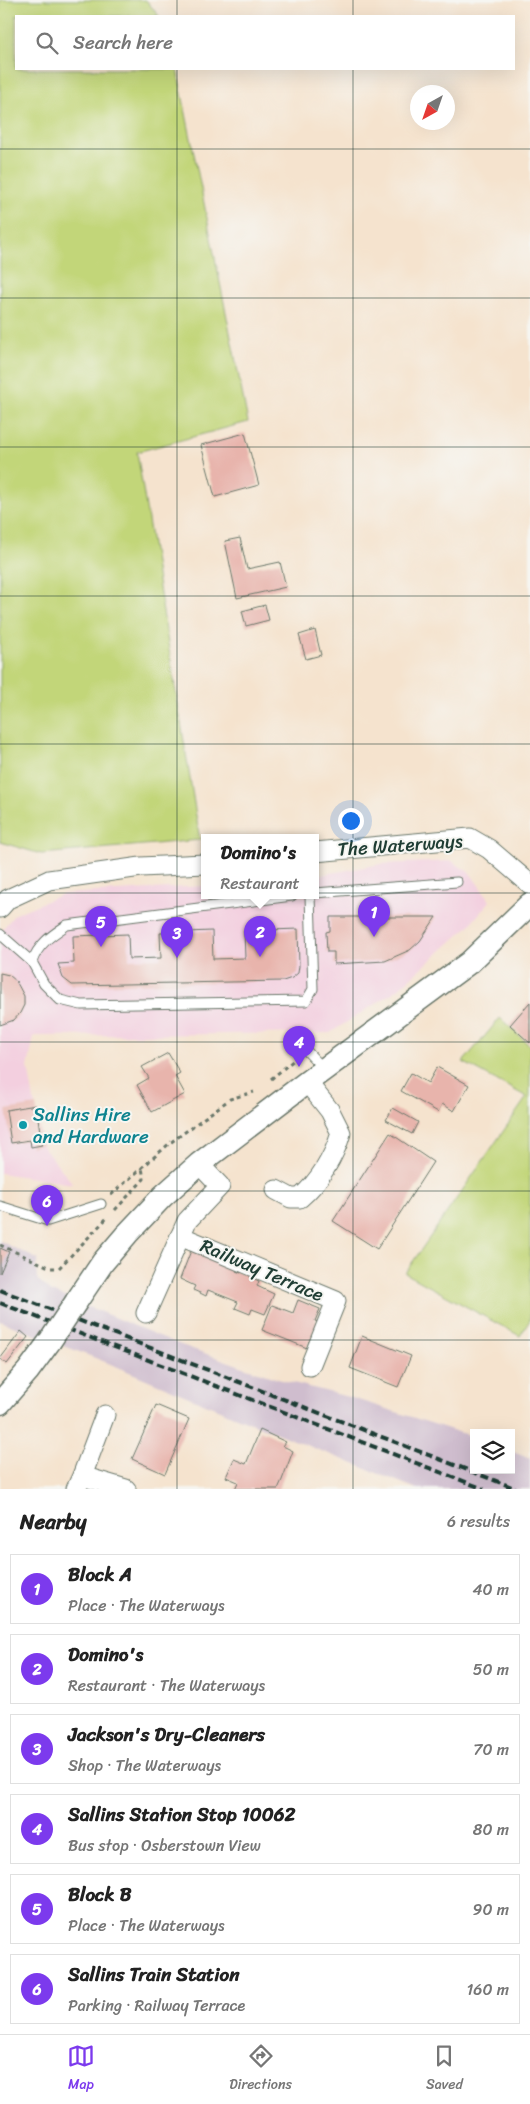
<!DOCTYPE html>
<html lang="en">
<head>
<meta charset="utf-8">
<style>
	:root { --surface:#fff; --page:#f2f2f2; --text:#222; --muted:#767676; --line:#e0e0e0; --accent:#7c3aed }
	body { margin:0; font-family:Sriracha,sans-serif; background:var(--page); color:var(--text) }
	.controls { position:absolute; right:15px; bottom:15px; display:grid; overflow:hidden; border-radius:0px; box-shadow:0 5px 20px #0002 }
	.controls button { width:45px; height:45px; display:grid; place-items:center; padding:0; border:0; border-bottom:1px solid var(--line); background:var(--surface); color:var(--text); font:25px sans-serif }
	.compass { position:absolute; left:410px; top:85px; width:45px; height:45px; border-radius:50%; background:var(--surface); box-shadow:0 5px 20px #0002; rotate:220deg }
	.you { position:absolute; left:350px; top:820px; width:18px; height:18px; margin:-12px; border:4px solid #fff; border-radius:50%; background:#1a73e8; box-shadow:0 0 0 8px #1a73e833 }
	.badge { display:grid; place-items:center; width:32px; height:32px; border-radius:50%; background:var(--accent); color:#fff; font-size:16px; font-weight:700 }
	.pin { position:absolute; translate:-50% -41px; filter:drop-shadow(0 1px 2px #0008) }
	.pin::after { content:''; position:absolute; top:26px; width:18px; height:15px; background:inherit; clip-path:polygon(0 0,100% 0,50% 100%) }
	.popup { position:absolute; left:201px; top:834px; width:118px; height:65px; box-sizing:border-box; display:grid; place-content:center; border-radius:0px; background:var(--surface); filter:drop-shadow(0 1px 4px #0005); font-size:16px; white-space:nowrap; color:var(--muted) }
	.popup b { font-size:19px; color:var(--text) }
	.popup::after { content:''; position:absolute; left:50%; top:100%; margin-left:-10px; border:10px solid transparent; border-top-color:var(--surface) }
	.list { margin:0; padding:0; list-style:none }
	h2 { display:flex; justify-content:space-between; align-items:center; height:65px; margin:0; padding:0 20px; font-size:21px }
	h2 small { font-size:16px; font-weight:400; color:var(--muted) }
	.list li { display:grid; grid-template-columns:32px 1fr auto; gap:15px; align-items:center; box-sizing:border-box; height:70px; margin:0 10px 10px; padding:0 10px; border:1px solid var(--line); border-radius:0px }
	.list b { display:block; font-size:19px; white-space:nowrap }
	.list p { margin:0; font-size:16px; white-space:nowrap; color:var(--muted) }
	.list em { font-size:16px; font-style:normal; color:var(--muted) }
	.icon { flex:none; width:28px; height:28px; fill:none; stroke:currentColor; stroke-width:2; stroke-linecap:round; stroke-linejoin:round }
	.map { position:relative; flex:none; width:530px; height:1489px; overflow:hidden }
	.search { position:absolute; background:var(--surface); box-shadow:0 5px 20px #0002; left:15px; right:15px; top:15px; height:55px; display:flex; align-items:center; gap:12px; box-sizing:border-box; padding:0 18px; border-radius:0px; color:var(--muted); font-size:19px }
	.sheet { height:545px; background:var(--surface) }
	nav { display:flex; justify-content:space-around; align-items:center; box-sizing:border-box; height:70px; border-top:1px solid var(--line); background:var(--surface); font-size:14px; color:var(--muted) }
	nav a { display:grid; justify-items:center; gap:2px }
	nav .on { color:var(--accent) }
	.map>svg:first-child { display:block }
	.built { fill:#f3cfdf }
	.industrial { fill:#cfbdce }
	.green { fill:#c2d679; stroke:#708a56 }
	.building { fill:#e8b4ac }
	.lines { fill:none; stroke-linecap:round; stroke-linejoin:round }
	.service-casing { stroke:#6a776a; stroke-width:11 }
	.minor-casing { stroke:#6a776a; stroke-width:21 }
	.tertiary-casing { stroke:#6a776a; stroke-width:25 }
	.path { stroke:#6a776a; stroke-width:3; stroke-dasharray:4 4; stroke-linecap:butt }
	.service { stroke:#fff; stroke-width:9 }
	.minor { stroke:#fff; stroke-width:19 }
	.tertiary { stroke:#fff; stroke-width:22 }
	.rail { stroke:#1f3d34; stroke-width:4; stroke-dasharray:8 4; stroke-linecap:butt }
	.tertiary-bridge-casing { stroke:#6a776a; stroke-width:25; stroke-linecap:butt }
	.tertiary-bridge { stroke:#fff; stroke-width:22 }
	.grid { fill:none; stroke:#1f3d34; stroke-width:1; stroke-opacity:0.55 }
	.culture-dot { fill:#0f9aa8; stroke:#f6f6f2; stroke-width:2 }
	.labels { text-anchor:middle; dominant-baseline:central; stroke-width:4; stroke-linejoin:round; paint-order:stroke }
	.street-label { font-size:19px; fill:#1f3d34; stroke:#f6f6f2 }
	.culture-label { font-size:19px; fill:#0d838f; stroke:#f6f6f2; text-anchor:start }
</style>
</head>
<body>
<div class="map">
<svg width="530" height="1489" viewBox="0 0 530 1489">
	<rect width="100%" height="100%" fill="#f6f6f2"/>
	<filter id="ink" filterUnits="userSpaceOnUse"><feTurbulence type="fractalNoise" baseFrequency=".02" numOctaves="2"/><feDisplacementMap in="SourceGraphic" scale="10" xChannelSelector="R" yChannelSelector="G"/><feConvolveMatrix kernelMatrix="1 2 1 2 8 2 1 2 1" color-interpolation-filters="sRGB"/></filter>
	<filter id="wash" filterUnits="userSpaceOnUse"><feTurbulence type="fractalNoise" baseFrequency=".0096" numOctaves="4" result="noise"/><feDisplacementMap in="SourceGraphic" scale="20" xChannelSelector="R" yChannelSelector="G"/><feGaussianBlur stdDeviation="1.12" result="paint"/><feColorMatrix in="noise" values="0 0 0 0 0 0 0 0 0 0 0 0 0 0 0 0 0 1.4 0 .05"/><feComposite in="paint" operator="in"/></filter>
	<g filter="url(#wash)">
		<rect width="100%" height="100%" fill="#f5e3ce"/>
		<polygon class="built" points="452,861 470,873 490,901 468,927 397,990 330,1033 34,1036 28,1067 42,1145 73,1184 0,1173 0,932 15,914 63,894 205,886 205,896 315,896 315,876 381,864"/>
		<polygon class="industrial" points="0,1241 39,1260 36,1266 37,1279 50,1291 181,1345 278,1379 352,1398 474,1437 474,1470 511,1470 511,1451 530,1459 530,1489 417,1489 241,1419 108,1363 0,1321"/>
		<g class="green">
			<polygon points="0,0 146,0 159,16 16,16 16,69 177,69 248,422 137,452 200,840 41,854 0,842"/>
			<polygon points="500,1018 530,1046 530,1320 520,1336 405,1273 527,1097 463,1062"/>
		</g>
		<g id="blocks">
			<g class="building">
				<polygon points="245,433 259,485 215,497 201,445"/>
				<polygon points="240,538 247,569 280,562 286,587 237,598 225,541"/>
				<polygon points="265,605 269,620 246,626 242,611"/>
				<polygon points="315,630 321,655 306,659 299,635"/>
				<polygon points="330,917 436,917 420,941 410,950 385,961 334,964 334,952 327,952 326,932 330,931"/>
				<polygon points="298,929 299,966 298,973 292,978 283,981 72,985 63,978 58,964 74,963 73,936 128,934 129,959 161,958 160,933 212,931 213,959 245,958 244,931"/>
				<polygon points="0,973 9,975 16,981 24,996 24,1005 20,1013 14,1020 0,1025"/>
				<polygon points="530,1002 530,1043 510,1025"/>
				<polygon points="168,1053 180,1073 175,1076 185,1094 152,1112 137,1085 149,1078 142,1067"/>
				<polygon points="437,1067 469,1085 454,1111 442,1104 438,1112 401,1091 411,1073 428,1083"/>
				<polygon points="36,1105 42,1145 31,1147 30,1140 11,1143 6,1110"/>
				<polygon points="393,1108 418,1122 412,1134 386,1120"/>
				<polygon points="390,1133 433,1162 377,1249 333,1221"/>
				<polygon points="0,1248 9,1252 0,1273"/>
				<polygon points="192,1248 238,1266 236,1271 241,1273 243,1268 252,1271 250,1277 259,1281 257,1286 274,1294 265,1314 252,1309 250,1314 235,1308 238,1302 208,1290 206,1296 200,1293 193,1290 195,1286 180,1279"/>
				<polygon points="298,1300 320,1309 315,1321 322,1323 314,1343 309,1341 307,1348 262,1330 272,1305 293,1313"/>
				<polygon points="21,1331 28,1337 7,1364 0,1359"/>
				<polygon points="362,1336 411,1356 398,1387 350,1368"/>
				<polygon points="156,1405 189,1419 165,1474 132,1459"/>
				<polygon points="260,1430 286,1442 283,1446 293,1451 282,1480 278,1489 235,1489 238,1482 226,1477 234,1459 246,1464"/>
			</g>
		</g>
	</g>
	<g filter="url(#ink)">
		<use href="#blocks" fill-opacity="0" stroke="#6a776a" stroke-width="1"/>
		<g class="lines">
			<defs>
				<g id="service">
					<polyline points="315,893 457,882"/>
					<path d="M292,896L67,925C52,935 38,944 32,962L44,984L60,1000L81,1005L306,1001L313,989L310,896"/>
					<polyline points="0,934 32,962"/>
					<polyline points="296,1040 324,1069"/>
					<polyline points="0,1206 48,1221 101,1204"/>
				</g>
				<g id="minor">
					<polyline points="315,852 470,838 489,849 530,884"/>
					<polyline points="0,908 8,899 49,880 141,867 205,864"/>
					<path d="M276,1190L291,1198H300C319,1182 334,1157 341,1133L330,1111L307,1082"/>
					<polyline points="180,1236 336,1301 310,1366"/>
					<polyline points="146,1313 187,1221 220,1186 199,1164"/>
					<polyline points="82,1476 105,1415"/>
					<polyline points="76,1489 82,1476 126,1489"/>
				</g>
				<g id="tertiary">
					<polyline points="76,1302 103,1262 127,1234 163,1196 199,1164 307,1082 470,962 530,904"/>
					<polyline points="0,1403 28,1371 50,1341"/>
				</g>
			</defs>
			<use href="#service" class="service-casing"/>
			<use href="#minor" class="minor-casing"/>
			<use href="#tertiary" class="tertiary-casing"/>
			<g class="path">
				<polyline points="271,1079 295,1059"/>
				<polyline points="111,1195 170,1143 230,1099 254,1092"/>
				<polyline points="115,1210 144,1179 142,1168"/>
				<polyline points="0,1245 51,1268 59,1268 107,1218"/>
			</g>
			<use href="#service" class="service"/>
			<use href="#minor" class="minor"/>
			<use href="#tertiary" class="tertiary"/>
			<g class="rail">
				<polyline points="0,1290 517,1489"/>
				<polyline points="0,1303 484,1489"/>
			</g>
			<defs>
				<polyline id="tertiary-bridge" points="50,1341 76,1302"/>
			</defs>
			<use href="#tertiary-bridge" class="tertiary-bridge-casing"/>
			<use href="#tertiary-bridge" class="tertiary-bridge"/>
		</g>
	</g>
	<path class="grid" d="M177,0V16M353,0V16M177,69V1489M353,69V1489M0,149H530M0,298H530M0,447H530M0,596H530M0,744H530M0,893H530M0,1042H530M0,1191H530M0,1340H530"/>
	<circle class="culture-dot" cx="23" cy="1125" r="5"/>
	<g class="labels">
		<g class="street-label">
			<text transform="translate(400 845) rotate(-4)">The Waterways</text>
			<text transform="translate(262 1270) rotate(23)">Railway Terrace</text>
		</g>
		<g class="culture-label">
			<text x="33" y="1114">Sallins Hire<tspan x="33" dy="22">and Hardware</tspan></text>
		</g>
	</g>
</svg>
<div class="controls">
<button><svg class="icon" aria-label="layers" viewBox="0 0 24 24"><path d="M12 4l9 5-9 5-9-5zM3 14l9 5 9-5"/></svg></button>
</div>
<svg class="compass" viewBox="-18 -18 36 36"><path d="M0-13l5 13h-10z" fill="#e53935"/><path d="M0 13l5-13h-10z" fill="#767676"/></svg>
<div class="you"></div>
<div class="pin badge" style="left:374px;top:937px">1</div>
<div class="pin badge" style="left:260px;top:957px">2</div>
<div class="popup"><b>Domino's</b>Restaurant</div>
<div class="pin badge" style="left:177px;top:958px">3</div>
<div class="pin badge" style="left:299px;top:1067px">4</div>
<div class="pin badge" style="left:101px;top:947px">5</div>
<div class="pin badge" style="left:47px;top:1226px">6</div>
<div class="search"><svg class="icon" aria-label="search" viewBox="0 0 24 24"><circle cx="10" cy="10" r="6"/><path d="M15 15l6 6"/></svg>Search here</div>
</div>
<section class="sheet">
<h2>Nearby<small>6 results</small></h2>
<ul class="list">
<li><span class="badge">1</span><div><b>Block A</b><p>Place · The Waterways</p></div><em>40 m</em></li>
<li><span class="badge">2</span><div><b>Domino's</b><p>Restaurant · The Waterways</p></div><em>50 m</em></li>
<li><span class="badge">3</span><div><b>Jackson's Dry-Cleaners</b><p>Shop · The Waterways</p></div><em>70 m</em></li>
<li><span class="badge">4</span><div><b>Sallins Station Stop 10062</b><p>Bus stop · Osberstown View</p></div><em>80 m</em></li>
<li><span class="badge">5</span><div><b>Block B</b><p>Place · The Waterways</p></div><em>90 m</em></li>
<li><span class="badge">6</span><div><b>Sallins Train Station</b><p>Parking · Railway Terrace</p></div><em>160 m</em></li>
</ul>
</section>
<nav>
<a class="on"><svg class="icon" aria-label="map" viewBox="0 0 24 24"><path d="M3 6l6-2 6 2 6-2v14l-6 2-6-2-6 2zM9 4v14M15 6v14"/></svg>Map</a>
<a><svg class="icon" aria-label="directions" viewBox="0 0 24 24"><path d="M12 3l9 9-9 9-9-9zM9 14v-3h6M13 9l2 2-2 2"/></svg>Directions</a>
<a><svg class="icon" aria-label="saved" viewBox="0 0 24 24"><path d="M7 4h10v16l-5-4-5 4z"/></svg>Saved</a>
</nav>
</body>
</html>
